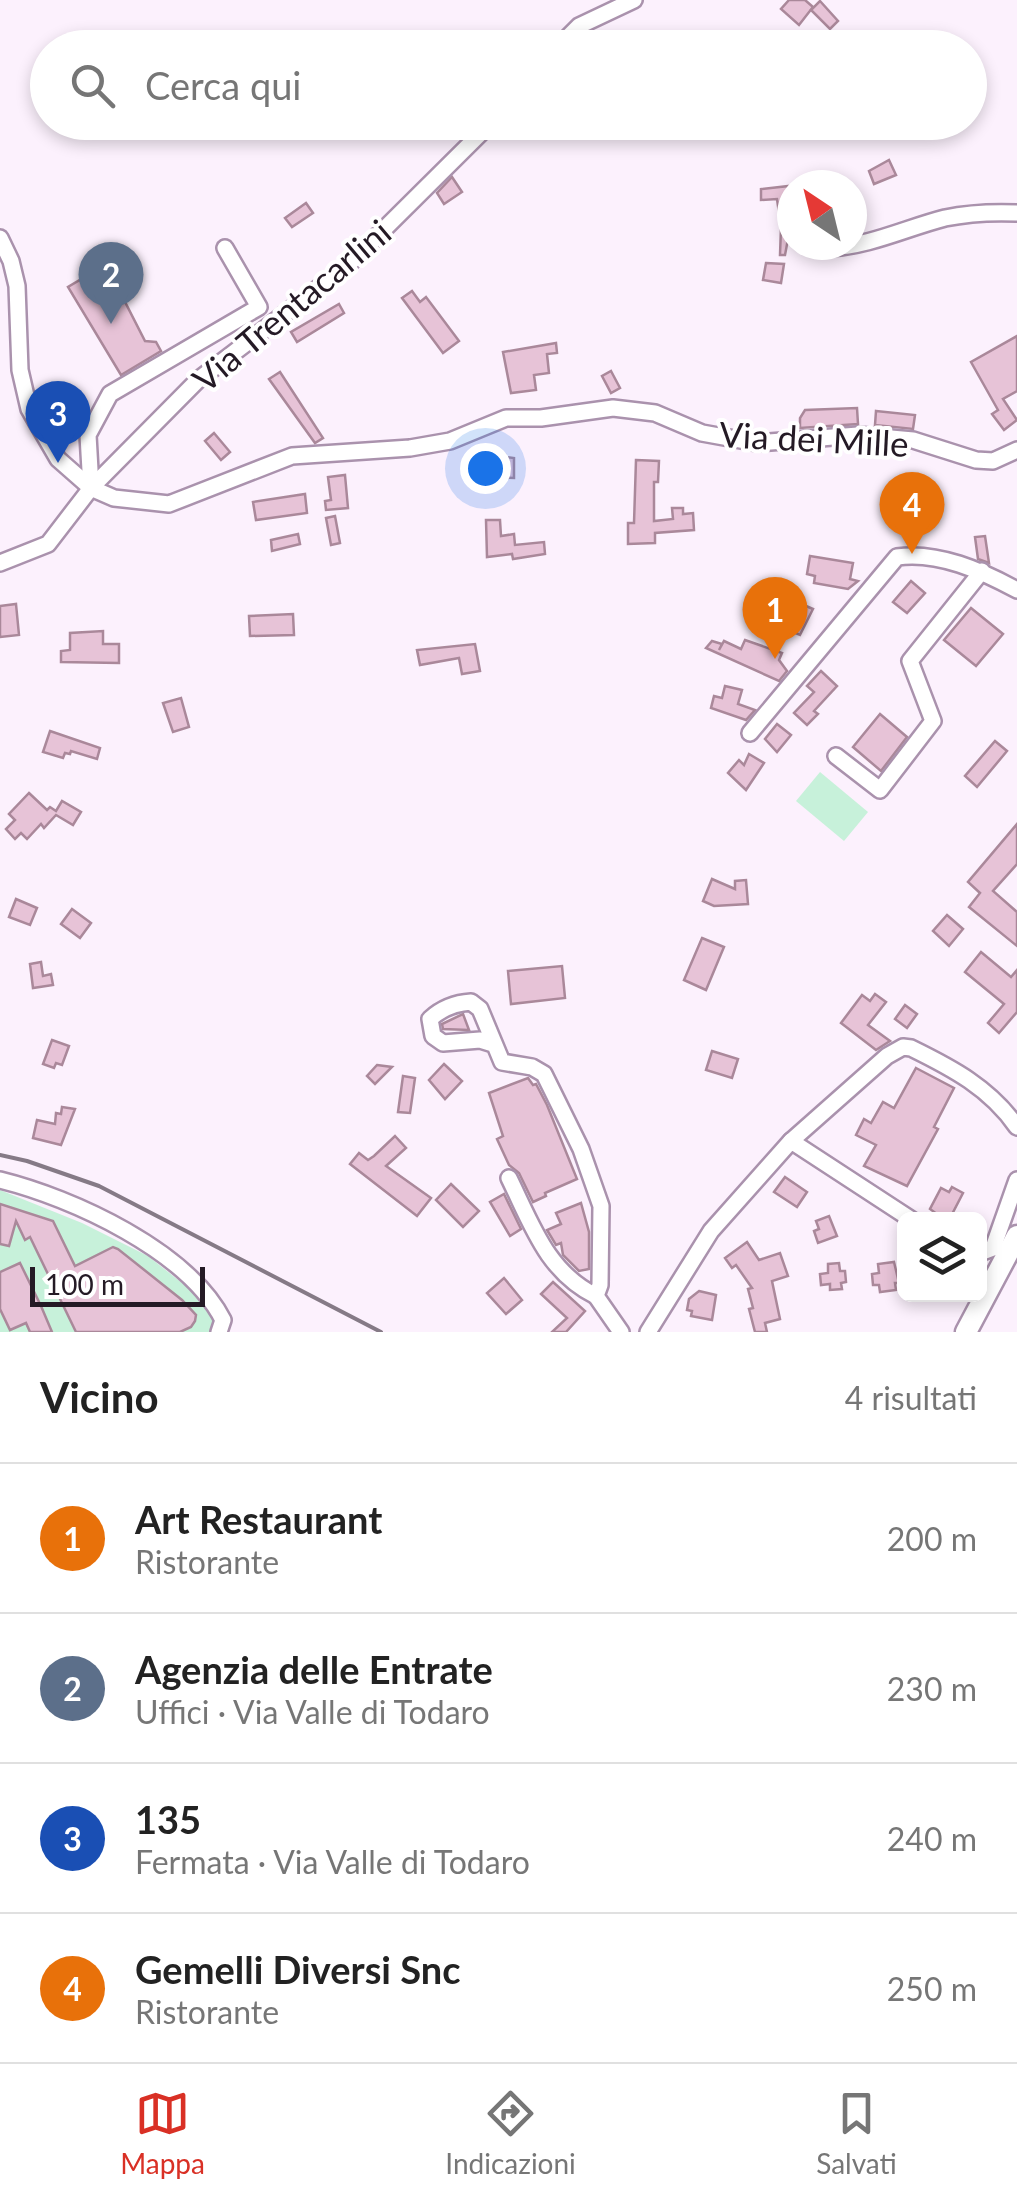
<!DOCTYPE html>
<html lang="it">
<head>
<meta charset="utf-8">
<style>
	:root { --surface:#fff; --page:#f2f2f2; --text:#222; --muted:#767676; --line:#e0e0e0; --accent:#d93025 }
	body { margin:0; font-family:Lato,sans-serif; background:var(--page); color:var(--text) }
	.controls { position:absolute; right:30px; bottom:30px; display:grid; overflow:hidden; border-radius:15px; box-shadow:0 5px 15px #0003 }
	.controls button { width:90px; height:90px; display:grid; place-items:center; padding:0; border:0; border-bottom:2px solid var(--line); background:var(--surface); color:var(--text); font:50px sans-serif }
	.compass { position:absolute; left:777px; top:170px; width:90px; height:90px; border-radius:50%; background:var(--surface); box-shadow:0 5px 15px #0003; rotate:325deg }
	.scale { position:absolute; left:30px; bottom:25px; width:175px; box-sizing:border-box; padding-left:10px; border:5px solid #241a25; border-top:0; font-size:28px; line-height:35px; white-space:nowrap; color:#241a25; -webkit-text-stroke:8px #fff; paint-order:stroke }
	.you { position:absolute; left:485px; top:468px; width:35px; height:35px; margin:-25px; border:8px solid #fff; border-radius:50%; background:#1a73e8; box-shadow:0 0 0 15px #1a73e833 }
	.badge { display:grid; place-items:center; width:65px; height:65px; border-radius:50%; background:var(--accent); color:#fff; font-size:32px; font-weight:700 }
	.pin { position:absolute; translate:-50% -82px; filter:drop-shadow(0 2px 5px #0008) }
	.pin::after { content:''; position:absolute; top:52px; width:35px; height:30px; background:inherit; clip-path:polygon(0 0,100% 0,50% 100%) }
	.list { margin:0; padding:0; list-style:none }
	h2 { display:flex; justify-content:space-between; align-items:center; height:130px; margin:0; padding:0 40px; font-size:42px }
	h2 small { font-size:32px; font-weight:400; color:var(--muted) }
	.list li { display:grid; grid-template-columns:65px 1fr auto; gap:30px; align-items:center; box-sizing:border-box; height:150px; padding:0 40px; border-top:2px solid var(--line) }
	.list b { display:block; font-size:38px; white-space:nowrap }
	.list p { margin:0; font-size:32px; white-space:nowrap; color:var(--muted) }
	.list em { font-size:32px; font-style:normal; color:var(--muted) }
	.icon { flex:none; width:55px; height:55px; fill:none; stroke:currentColor; stroke-width:2; stroke-linecap:round; stroke-linejoin:round }
	.map { position:relative; flex:none; width:1017px; height:1332px; overflow:hidden }
	.search { position:absolute; background:var(--surface); box-shadow:0 5px 15px #0003; left:30px; right:30px; top:30px; height:110px; display:flex; align-items:center; gap:25px; box-sizing:border-box; padding:0 35px; border-radius:55px; color:var(--muted); font-size:38px }
	.sheet { height:730px; background:var(--surface) }
	nav { display:flex; justify-content:space-around; align-items:center; box-sizing:border-box; height:140px; border-top:2px solid var(--line); background:var(--surface); font-size:28px; color:var(--muted) }
	nav a { display:grid; justify-items:center; gap:5px }
	nav .on { color:var(--accent) }
	.map>svg:first-child { display:block }
	.green { fill:#c7f1da }
	.building { fill:#e7c3d7; stroke:#aa889a; stroke-width:2.5 }
	.lines { fill:none; stroke-linecap:round; stroke-linejoin:round }
	.minor-casing { stroke:#aa92ad; stroke-width:20 }
	.major-casing { stroke:#aa92ad; stroke-width:25 }
	.minor { stroke:#fff; stroke-width:15 }
	.major { stroke:#fff; stroke-width:20 }
	.rail { stroke:#857a86; stroke-width:4 }
	.labels { text-anchor:middle; dominant-baseline:central; stroke-width:8; stroke-linejoin:round; paint-order:stroke }
	.street-label { font-size:35px; fill:#241a25; stroke:#fff }
</style>
</head>
<body>
<div class="map">
<svg width="1017" height="1332" viewBox="0 0 1017 1332">
	<rect width="100%" height="100%" fill="#fcf1fd"/>
	<g class="green">
		<polygon points="820,772 868,812 844,841 796,801"/>
		<polygon points="0,1190 82,1223 148,1256 211,1306 214,1326 211,1332 0,1332"/>
	</g>
	<g class="building">
		<polygon points="789,0 805,0 813,7 799,25 781,9"/>
		<polygon points="820,1 838,21 830,29 811,10"/>
		<polygon points="889,160 896,175 874,184 869,171"/>
		<polygon points="452,177 462,192 444,204 437,193"/>
		<polygon points="789,186 792,218 785,255 780,255 781,227 777,199 761,200 761,189"/>
		<polygon points="306,203 313,213 292,227 285,218"/>
		<polygon points="110,262 118,276 114,289 122,301 124,300 145,341 156,342 161,351 121,375 68,287"/>
		<polygon points="766,263 784,264 781,283 763,280"/>
		<polygon points="412,291 420,302 426,297 459,341 443,353 402,298"/>
		<polygon points="339,304 344,313 297,342 291,332"/>
		<polygon points="1017,336 1017,391 1003,399 1017,420 1004,430 992,414 998,410 971,362"/>
		<polygon points="556,343 557,353 547,354 549,373 534,375 536,390 511,393 503,352"/>
		<polygon points="611,371 620,388 611,393 602,376"/>
		<polygon points="280,372 323,438 315,443 269,379"/>
		<polygon points="857,408 858,424 800,428 800,418 805,410"/>
		<polygon points="876,411 915,415 913,429 875,425"/>
		<polygon points="214,433 230,452 221,460 205,441"/>
		<polygon points="476,454 505,455 505,457 514,458 514,478 476,477"/>
		<polygon points="636,460 659,461 658,482 654,482 654,521 673,519 672,508 683,508 683,514 693,513 694,530 655,533 655,543 628,544 628,523 634,523"/>
		<polygon points="345,475 348,508 326,510 325,501 331,500 328,477"/>
		<polygon points="305,494 307,513 256,520 253,502"/>
		<polygon points="335,516 340,543 331,545 326,518"/>
		<polygon points="486,520 500,520 501,536 514,534 515,545 544,542 545,554 513,559 512,554 487,557"/>
		<polygon points="298,534 300,544 272,551 271,540"/>
		<polygon points="985,536 989,563 978,559 975,537"/>
		<polygon points="810,556 853,563 850,579 858,581 848,589 814,583 815,576 807,574"/>
		<polygon points="911,581 925,593 907,613 893,602"/>
		<polygon points="799,603 813,609 800,635 786,629"/>
		<polygon points="16,604 19,635 0,637 0,606"/>
		<polygon points="971,608 1003,634 976,666 944,640"/>
		<polygon points="293,614 294,635 250,636 249,616"/>
		<polygon points="103,631 103,644 119,644 119,663 61,662 61,651 70,650 70,633"/>
		<polygon points="745,640 782,653 779,660 787,671 779,681 706,648 712,641 722,644 719,650 724,641 741,649"/>
		<polygon points="475,644 480,671 462,674 459,658 420,665 417,650"/>
		<polygon points="821,671 837,686 814,711 818,714 807,725 794,713 814,692 807,686"/>
		<polygon points="725,686 742,690 738,704 755,710 746,720 711,708 714,696 722,698"/>
		<polygon points="181,698 189,727 173,732 163,703"/>
		<polygon points="880,714 907,737 881,771 853,747"/>
		<polygon points="777,724 791,735 777,752 765,739"/>
		<polygon points="50,731 100,748 97,759 71,751 70,754 65,753 63,758 43,752"/>
		<polygon points="995,741 1007,751 977,787 965,776"/>
		<polygon points="749,754 764,763 746,790 728,773 739,760 744,765"/>
		<polygon points="29,793 47,810 50,807 56,811 62,801 81,812 73,825 56,815 44,828 41,824 27,839 21,833 15,839 6,829 15,820 9,814"/>
		<polygon points="1017,824 1017,864 993,891 1017,912 1017,946 969,907 980,893 968,882"/>
		<polygon points="712,879 735,889 735,881 746,880 748,904 714,906 703,901"/>
		<polygon points="16,899 37,908 30,925 9,917"/>
		<polygon points="72,909 91,923 80,938 61,924"/>
		<polygon points="947,915 963,929 949,946 933,931"/>
		<polygon points="702,938 724,947 706,990 684,980"/>
		<polygon points="981,952 1011,977 1017,970 1017,1012 999,1033 988,1023 1004,1004 965,972"/>
		<polygon points="41,962 43,976 51,974 53,985 33,988 30,964"/>
		<polygon points="562,966 565,998 511,1004 508,971"/>
		<polygon points="875,994 886,1002 868,1025 890,1041 876,1050 841,1023 862,995 870,1001"/>
		<polygon points="905,1005 917,1014 907,1028 895,1019"/>
		<polygon points="463,1014 469,1030 443,1029 442,1024"/>
		<polygon points="52,1040 69,1046 62,1065 56,1063 54,1068 43,1064"/>
		<polygon points="712,1051 738,1059 732,1078 706,1070"/>
		<polygon points="444,1064 462,1081 445,1099 429,1080"/>
		<polygon points="377,1065 392,1067 375,1084 367,1076"/>
		<polygon points="916,1068 954,1088 934,1127 938,1129 907,1186 864,1166 876,1145 856,1135 864,1119 871,1123 883,1102 894,1108"/>
		<polygon points="403,1076 415,1078 410,1113 398,1112"/>
		<polygon points="528,1078 533,1085 536,1084 547,1105 577,1179 545,1193 546,1196 533,1202 519,1173 509,1165 497,1139 503,1136 489,1093"/>
		<polygon points="62,1107 75,1109 61,1145 33,1138 37,1120 55,1124 56,1113 61,1114"/>
		<polygon points="395,1136 406,1148 386,1166 431,1198 417,1216 350,1164 359,1153 368,1160 374,1156"/>
		<polygon points="785,1177 807,1192 797,1207 774,1192"/>
		<polygon points="451,1184 479,1211 463,1227 436,1200"/>
		<polygon points="952,1187 963,1193 949,1220 945,1220 930,1209 941,1188 949,1192"/>
		<polygon points="504,1194 521,1229 510,1236 490,1202"/>
		<polygon points="581,1203 589,1232 589,1269 579,1271 563,1255 561,1243 556,1245 547,1230 561,1224 556,1213"/>
		<polygon points="0,1204 53,1221 75,1266 113,1247 118,1249 182,1300 196,1315 195,1321 191,1327 180,1332 76,1332 30,1237 25,1240 16,1221 9,1246 0,1244"/>
		<polygon points="829,1216 837,1236 818,1243 814,1231 819,1229 816,1221"/>
		<polygon points="747,1242 759,1260 780,1253 788,1276 772,1281 780,1319 765,1323 767,1332 755,1332 749,1309 753,1308 748,1289 752,1288 736,1265 732,1268 725,1258"/>
		<polygon points="894,1262 899,1283 895,1283 896,1290 880,1292 879,1285 873,1285 872,1274 879,1273 878,1264"/>
		<polygon points="20,1263 41,1306 52,1332 30,1332 26,1323 10,1330 0,1309 0,1272"/>
		<polygon points="839,1263 840,1271 845,1271 846,1282 841,1283 842,1289 830,1290 830,1284 821,1285 820,1274 828,1273 828,1264"/>
		<polygon points="504,1278 522,1300 506,1314 487,1293"/>
		<polygon points="553,1282 585,1311 566,1332 552,1332 567,1318 541,1294"/>
		<polygon points="699,1291 716,1295 712,1320 691,1316 692,1311 687,1310 689,1299"/>
	</g>
	<g class="lines">
		<defs>
			<g id="minor">
				<polyline points="557,48 579,26 634,0"/>
				<polyline points="0,238 11,261 17,286 20,370 29,409 58,459 91,488 114,498 169,504 292,456 410,448 450,441 506,418 541,418 613,408 655,413 702,433 757,443 858,435 913,440 976,460 993,461 1017,450"/>
				<path d="M829,248C870,246 906,228 945,218C969,213 993,212 1017,213"/>
				<polyline points="91,488 88,435 110,394 259,307 225,248"/>
				<polyline points="0,563 48,544 91,488 198,380 346,267 492,122"/>
				<path d="M750,733L897,557C938,551 982,571 1017,590"/>
				<polyline points="836,756 880,790 933,721 910,661 982,571"/>
				<path d="M493,1044L480,1040L443,1043L433,1036L430,1019C442,1008 455,1003 471,1002L480,1009L502,1062L532,1067L544,1074L581,1149L601,1206L600,1285L596,1296L621,1332"/>
				<path d="M791,1141L887,1056L903,1047L911,1048C952,1068 990,1088 1017,1127"/>
				<path d="M509,1178C532,1225 547,1272 596,1296"/>
				<path d="M0,1180C73,1198 188,1251 223,1320L219,1332"/>
				<polyline points="980,1253 993,1248 1017,1180"/>
				<polyline points="648,1332 711,1231 791,1141 912,1220"/>
			</g>
			<polyline id="major" points="966,1332 1017,1236"/>
		</defs>
		<use href="#minor" class="minor-casing"/>
		<use href="#major" class="major-casing"/>
		<use href="#minor" class="minor"/>
		<use href="#major" class="major"/>
		<polyline class="rail" points="0,1155 27,1161 99,1186 381,1332"/>
	</g>
	<g class="labels">
		<g class="street-label">
			<text transform="translate(291 305) rotate(-40)">Via Trentacarlini</text>
			<text transform="translate(814 438) rotate(3)">Via dei Mille</text>
		</g>
	</g>
</svg>
<div class="controls">
<button><svg class="icon" aria-label="layers" viewBox="0 0 24 24"><path d="M12 4l9 5-9 5-9-5zM3 14l9 5 9-5"/></svg></button>
</div>
<svg class="compass" viewBox="-18 -18 36 36"><path d="M0-13l5 13h-10z" fill="#e53935"/><path d="M0 13l5-13h-10z" fill="#767676"/></svg>
<div class="scale">100 m</div>
<div class="you"></div>
<div class="pin badge" style="left:775px;top:659px;background:#e8710a">1</div>
<div class="pin badge" style="left:111px;top:324px;background:#5c6f8a">2</div>
<div class="pin badge" style="left:58px;top:463px;background:#1a4fb4">3</div>
<div class="pin badge" style="left:912px;top:554px;background:#e8710a">4</div>
<div class="search"><svg class="icon" aria-label="search" viewBox="0 0 24 24"><circle cx="10" cy="10" r="6"/><path d="M15 15l6 6"/></svg>Cerca qui</div>
</div>
<section class="sheet">
<h2>Vicino<small>4 risultati</small></h2>
<ul class="list">
<li><span class="badge" style="background:#e8710a">1</span><div><b>Art Restaurant</b><p>Ristorante</p></div><em>200 m</em></li>
<li><span class="badge" style="background:#5c6f8a">2</span><div><b>Agenzia delle Entrate</b><p>Uffici · Via Valle di Todaro</p></div><em>230 m</em></li>
<li><span class="badge" style="background:#1a4fb4">3</span><div><b>135</b><p>Fermata · Via Valle di Todaro</p></div><em>240 m</em></li>
<li><span class="badge" style="background:#e8710a">4</span><div><b>Gemelli Diversi Snc</b><p>Ristorante</p></div><em>250 m</em></li>
</ul>
</section>
<nav>
<a class="on"><svg class="icon" aria-label="map" viewBox="0 0 24 24"><path d="M3 6l6-2 6 2 6-2v14l-6 2-6-2-6 2zM9 4v14M15 6v14"/></svg>Mappa</a>
<a><svg class="icon" aria-label="directions" viewBox="0 0 24 24"><path d="M12 3l9 9-9 9-9-9zM9 14v-3h6M13 9l2 2-2 2"/></svg>Indicazioni</a>
<a><svg class="icon" aria-label="saved" viewBox="0 0 24 24"><path d="M7 4h10v16l-5-4-5 4z"/></svg>Salvati</a>
</nav>
</body>
</html>
